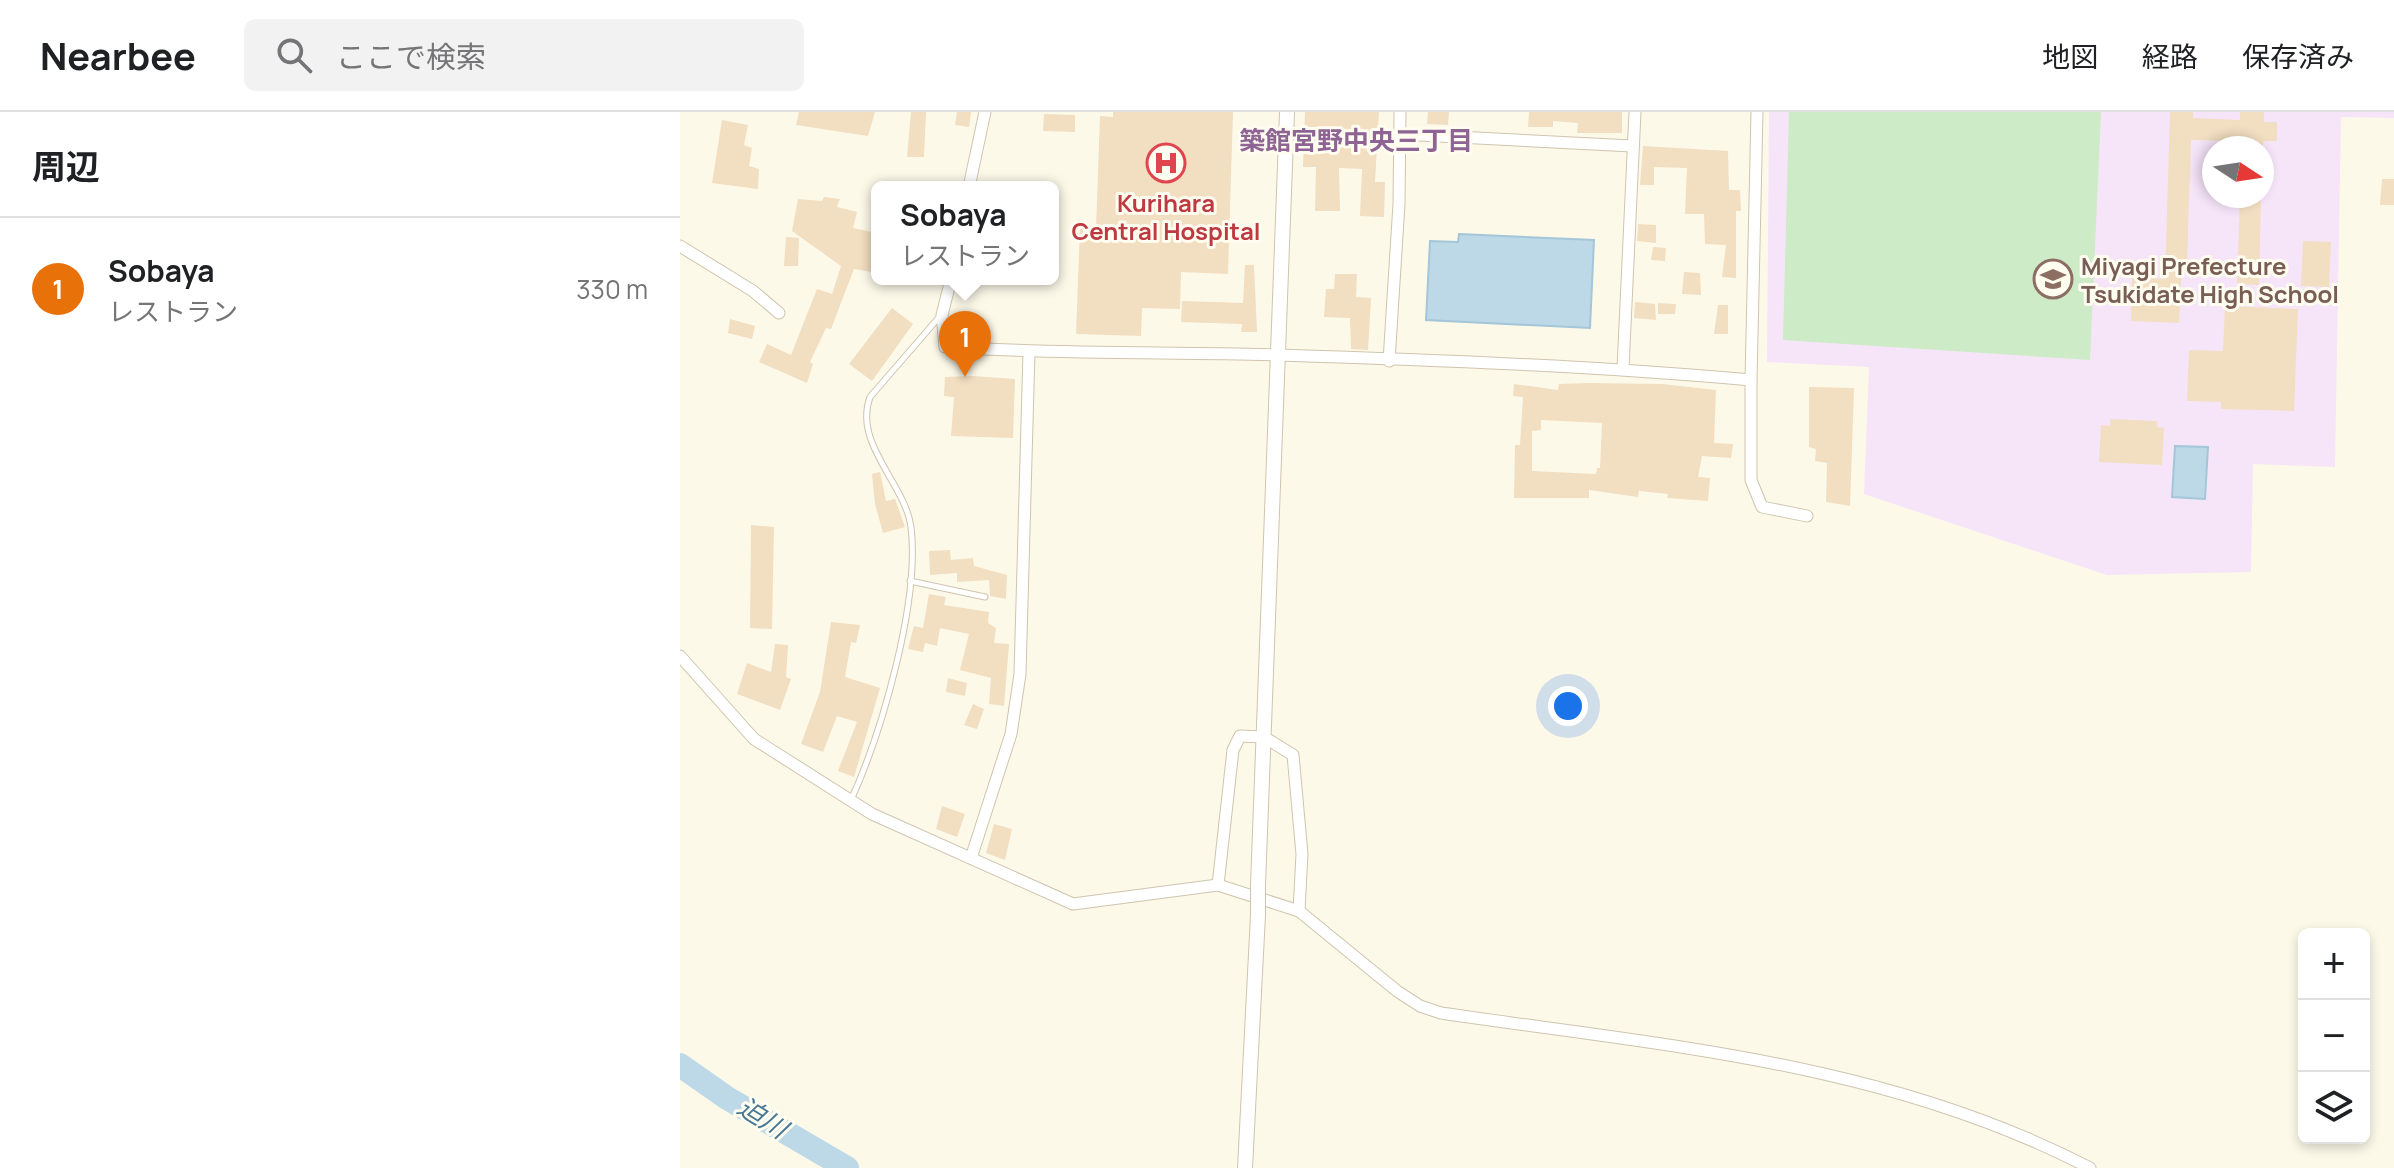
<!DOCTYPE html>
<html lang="ja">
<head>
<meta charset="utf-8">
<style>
	:root { --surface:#fff; --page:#f2f2f2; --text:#202124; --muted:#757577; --line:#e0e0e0; --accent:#795237 }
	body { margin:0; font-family:Manrope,"Noto Sans JP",sans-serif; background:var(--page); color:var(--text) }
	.controls { position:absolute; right:24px; bottom:24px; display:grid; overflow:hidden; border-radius:12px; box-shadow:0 4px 12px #0003 }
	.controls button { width:72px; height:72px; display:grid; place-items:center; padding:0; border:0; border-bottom:2px solid var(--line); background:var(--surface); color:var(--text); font:40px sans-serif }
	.compass { position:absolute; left:1522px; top:24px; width:72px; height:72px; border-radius:50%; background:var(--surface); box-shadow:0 4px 12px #0003; rotate:102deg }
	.you { position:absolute; left:888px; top:594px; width:28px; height:28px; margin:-20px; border:6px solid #fff; border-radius:50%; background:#1a73e8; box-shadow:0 0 0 12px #1a73e833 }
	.badge { display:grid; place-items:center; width:52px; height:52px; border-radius:50%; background:var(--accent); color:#fff; font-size:26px; font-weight:700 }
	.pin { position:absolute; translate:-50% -66px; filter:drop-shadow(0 2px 4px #0008) }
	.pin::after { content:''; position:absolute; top:42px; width:28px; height:24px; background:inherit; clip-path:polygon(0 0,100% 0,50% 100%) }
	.popup { position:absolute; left:191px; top:69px; width:188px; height:104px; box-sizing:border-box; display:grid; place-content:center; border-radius:12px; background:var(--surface); filter:drop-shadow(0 2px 6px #0005); font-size:26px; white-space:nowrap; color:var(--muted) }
	.popup b { font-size:30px; color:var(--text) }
	.popup::after { content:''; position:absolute; left:50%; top:100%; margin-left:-16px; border:16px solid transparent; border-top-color:var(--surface) }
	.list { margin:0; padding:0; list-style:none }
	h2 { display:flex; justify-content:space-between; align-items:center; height:104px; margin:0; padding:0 32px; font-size:34px }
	h2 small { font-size:26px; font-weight:400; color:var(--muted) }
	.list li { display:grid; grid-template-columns:52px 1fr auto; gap:24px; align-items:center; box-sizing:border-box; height:144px; padding:0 32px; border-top:2px solid var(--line) }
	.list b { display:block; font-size:30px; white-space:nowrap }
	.list p { margin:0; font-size:26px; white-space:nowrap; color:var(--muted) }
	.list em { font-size:26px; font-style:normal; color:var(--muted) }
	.icon { flex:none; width:44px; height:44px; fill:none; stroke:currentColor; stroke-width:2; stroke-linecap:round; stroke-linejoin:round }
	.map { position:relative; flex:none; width:1714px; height:1056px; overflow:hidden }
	header { display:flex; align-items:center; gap:48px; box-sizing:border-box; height:112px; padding:0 40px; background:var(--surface); border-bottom:2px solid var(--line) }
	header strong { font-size:38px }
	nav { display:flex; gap:44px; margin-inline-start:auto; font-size:28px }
	.search { width:560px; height:72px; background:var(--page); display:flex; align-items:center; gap:20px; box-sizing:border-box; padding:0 28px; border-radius:12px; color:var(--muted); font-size:30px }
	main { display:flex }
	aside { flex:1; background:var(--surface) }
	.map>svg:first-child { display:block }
	.education { fill:#f6e5f9; fill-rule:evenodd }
	.green { fill:#ceebc7 }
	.water { fill:#bdd8e7; stroke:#a3c6d9; stroke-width:2 }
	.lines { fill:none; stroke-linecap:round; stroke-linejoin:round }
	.river { stroke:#bdd8e7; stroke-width:24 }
	.building { fill:#f2dec1; fill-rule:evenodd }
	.service-casing { stroke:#cfc4ae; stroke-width:7 }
	.minor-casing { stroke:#cfc4ae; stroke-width:13 }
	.tertiary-casing { stroke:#cfc4ae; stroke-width:16 }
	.service { stroke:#fff; stroke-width:5 }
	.minor { stroke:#fff; stroke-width:11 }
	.tertiary { stroke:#fff; stroke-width:14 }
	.tertiary-bridge-casing { stroke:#cfc4ae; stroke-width:16; stroke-linecap:butt }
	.tertiary-bridge { stroke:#fff; stroke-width:14 }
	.labels { text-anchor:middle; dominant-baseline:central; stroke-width:6; stroke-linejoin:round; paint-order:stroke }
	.health-label { font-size:24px; font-weight:bold; fill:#be3a42; stroke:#fffcf0 }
	.education-label { font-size:24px; font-weight:bold; fill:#785e54; stroke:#fffcf0; text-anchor:start }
	.neighbourhood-label { font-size:26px; font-weight:bold; fill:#8d6494; stroke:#fffcf0 }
	.water-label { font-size:26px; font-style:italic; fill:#487793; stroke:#fffcf0 }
</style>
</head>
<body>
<header>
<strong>Nearbee</strong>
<div class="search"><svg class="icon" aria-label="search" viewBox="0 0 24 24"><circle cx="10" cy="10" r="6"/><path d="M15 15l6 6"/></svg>ここで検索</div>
<nav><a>地図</a><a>経路</a><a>保存済み</a></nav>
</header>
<main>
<aside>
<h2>周辺<small></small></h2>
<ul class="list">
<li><span class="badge" style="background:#e8710a">1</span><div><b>Sobaya</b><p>レストラン</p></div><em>330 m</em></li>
</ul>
</aside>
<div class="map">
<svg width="1714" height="1056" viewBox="0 0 1714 1056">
	<rect width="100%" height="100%" fill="#fdf9e9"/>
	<path class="education" d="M1089,0H1714V6L1661,5L1655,355L1573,352L1571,460L1427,463L1184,382L1189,255L1087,250ZM1534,36H1582V84H1534Z"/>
	<polygon class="green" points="1109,0 1421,0 1410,248 1103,228"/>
	<g class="water">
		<polygon points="779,122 914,128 910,216 746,208 750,129 778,130"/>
		<polygon points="1495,334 1528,335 1525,387 1492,385"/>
	</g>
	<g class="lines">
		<polyline class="river" points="0,953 47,986 167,1056"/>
	</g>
	<g class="building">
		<polygon points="119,0 195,0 188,24 116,13"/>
		<polygon points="231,0 246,0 244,45 227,45"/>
		<polygon points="277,0 291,0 289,15 275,13"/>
		<polygon points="433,0 553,0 548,162 501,160 500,197 462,196 461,224 396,222 400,116 416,116 420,4 433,5"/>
		<polygon points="625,0 699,0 695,70 705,70 704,105 680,104 682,57 659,56 660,99 635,99 636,55 623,55"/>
		<polygon points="748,0 769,0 768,13 747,12"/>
		<polygon points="849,0 942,0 942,21 897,21 898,11 873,9 873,15 848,15"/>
		<polygon points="1490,0 1513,0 1513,6 1560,8 1560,0 1584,0 1584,10 1597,10 1597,29 1583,29 1583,36 1561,36 1562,29 1511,28 1507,151 1502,151 1499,211 1451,209 1452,165 1485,167"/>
		<polygon points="364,2 395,3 395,20 363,19"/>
		<polygon points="42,8 68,13 64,33 72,36 69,54 79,57 78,77 32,71"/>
		<polygon points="963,34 1048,39 1049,78 1060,78 1061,99 1056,99 1056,166 1042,165 1046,133 1025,132 1024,102 1005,102 1007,56 974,55 974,73 960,73"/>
		<polygon points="1702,67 1714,67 1714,93 1700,93"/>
		<polygon points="1560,84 1581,84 1579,173 1557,172"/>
		<polygon points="144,85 160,87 157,95 177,100 173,116 197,121 197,161 174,157 151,217 146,216 130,250 133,252 127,271 79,250 87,232 111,243 137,177 152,182 161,154 112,119 118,87 142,89"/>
		<polygon points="958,112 976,113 976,131 957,129"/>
		<polygon points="106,125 119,126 118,154 104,154"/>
		<polygon points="1623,129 1651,130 1649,175 1621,174"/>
		<polygon points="973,135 986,136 985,149 971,148"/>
		<polygon points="565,153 574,153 577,220 561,220 562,212 501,210 502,189 563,191"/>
		<polygon points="1004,160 1020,161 1021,183 1002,182"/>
		<polygon points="655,162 677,162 676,185 691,186 688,238 671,237 670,206 644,205 646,177 654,177"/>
		<polygon points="955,190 975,192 976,208 954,206"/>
		<polygon points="978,191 996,192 995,202 978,202"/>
		<polygon points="1038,193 1048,193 1048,222 1034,222"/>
		<polygon points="1545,194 1618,197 1614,299 1541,297 1541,290 1507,289 1509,238 1543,239"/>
		<polygon points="212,196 233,212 192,269 169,252"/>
		<polygon points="50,207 75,214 72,227 48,221"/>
		<polygon points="292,264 335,267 333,326 271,324 274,285 264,284 265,265"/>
		<path d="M908,271L982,272L1036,278L1034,331L1053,332L1051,346L1022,344L1018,365L1030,366L1028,389L987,386L988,382L959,379L958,385L909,378V386H834L835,333H840L843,285L833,284L834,272L878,278L879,272ZM861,308L922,311L920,356H917L916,362L852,359V319L861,318Z"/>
		<polygon points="1129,275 1174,276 1170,394 1146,390 1147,351 1135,349 1136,337 1129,335"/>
		<polygon points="1430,307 1477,309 1477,315 1484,316 1482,353 1419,350 1421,313 1430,314"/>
		<polygon points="200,360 206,389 215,387 225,415 203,421 195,392 192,362"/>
		<polygon points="71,413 94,415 92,517 70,516"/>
		<polygon points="270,438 271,448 293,446 294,454 327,463 326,487 310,484 309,468 277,470 277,461 250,463 249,439"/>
		<polygon points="249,482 266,485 264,493 309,500 308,511 316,516 314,531 329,532 324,594 309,592 311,566 280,558 289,522 260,516 257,534 245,531 243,540 228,537 234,514 243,516"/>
		<polygon points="151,510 180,513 176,531 171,530 165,565 200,576 174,665 158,659 177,610 157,604 143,640 121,632 140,580"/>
		<polygon points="95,532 108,533 106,565 111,567 100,598 57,582 67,551 91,560"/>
		<polygon points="268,566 287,571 285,584 266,580"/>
		<polygon points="293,592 304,597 297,617 284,613"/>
		<polygon points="262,694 285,702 277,725 256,717"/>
		<polygon points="314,712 332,717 325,748 306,741"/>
	</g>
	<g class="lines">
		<defs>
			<g id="service">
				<polyline points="230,469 305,485"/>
				<path d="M171,688C202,620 240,489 231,415C225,371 173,332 190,285L261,203"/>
			</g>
			<g id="minor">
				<polyline points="719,22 952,34"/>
				<polyline points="289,75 305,0"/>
				<polyline points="0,134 73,179 99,201"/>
				<path d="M271,167L262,203L265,235C376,242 487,240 599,243C756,248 914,254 1071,268L1077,0"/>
				<polyline points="709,249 719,92 720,0"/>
				<polyline points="943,256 955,0"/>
				<polyline points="1071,268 1071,368 1082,395 1127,404"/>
				<path d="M0,544L74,627L192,702L393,792L538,773L619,799L717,879L740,894L761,901C985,934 1206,950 1410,1056"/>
				<polyline points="291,746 331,622 340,562 349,240"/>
				<polyline points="538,773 553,638 560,624 584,625 613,643 622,742 619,799"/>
			</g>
			<g id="tertiary">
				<polyline points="578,773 607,0"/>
				<polyline points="565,1056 578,803"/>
			</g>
		</defs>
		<use href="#service" class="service-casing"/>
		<use href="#minor" class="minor-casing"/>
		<use href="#tertiary" class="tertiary-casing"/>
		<use href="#service" class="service"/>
		<use href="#minor" class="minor"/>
		<use href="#tertiary" class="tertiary"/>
		<defs>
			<polyline id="tertiary-bridge" points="578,803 578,773"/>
		</defs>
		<use href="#tertiary-bridge" class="tertiary-bridge-casing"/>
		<use href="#tertiary-bridge" class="tertiary-bridge"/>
	</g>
	<defs>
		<symbol id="hospital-ring" viewBox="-11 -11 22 22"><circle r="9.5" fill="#fffcf0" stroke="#e0444e" stroke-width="1.5"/><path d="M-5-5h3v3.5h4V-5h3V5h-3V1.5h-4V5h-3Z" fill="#e0444e"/></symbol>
		<symbol id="school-ring" viewBox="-11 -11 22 22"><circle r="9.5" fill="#fffcf0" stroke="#8d6e63" stroke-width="1.5"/><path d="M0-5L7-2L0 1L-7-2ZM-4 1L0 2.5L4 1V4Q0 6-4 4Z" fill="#8d6e63"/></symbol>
	</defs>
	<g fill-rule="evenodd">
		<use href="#hospital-ring" x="464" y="29" width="44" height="44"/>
		<use href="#school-ring" x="1351" y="145" width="44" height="44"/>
	</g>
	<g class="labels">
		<g class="health-label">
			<text x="486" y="90">Kurihara<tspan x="486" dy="28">Central Hospital</tspan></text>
		</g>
		<g class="education-label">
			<text x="1401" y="153">Miyagi Prefecture<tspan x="1401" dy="28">Tsukidate High School</tspan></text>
		</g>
		<g class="neighbourhood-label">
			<text x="676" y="28">築館宮野中央三丁目</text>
		</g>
		<g class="water-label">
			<text transform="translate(83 1005) rotate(32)">迫川</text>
		</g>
	</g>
</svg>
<div class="controls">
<button>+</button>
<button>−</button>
<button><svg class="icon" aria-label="layers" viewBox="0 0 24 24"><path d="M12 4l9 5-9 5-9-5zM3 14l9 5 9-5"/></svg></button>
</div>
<svg class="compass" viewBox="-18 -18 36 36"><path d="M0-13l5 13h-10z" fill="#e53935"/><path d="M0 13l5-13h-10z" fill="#757577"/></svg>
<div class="you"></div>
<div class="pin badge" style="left:285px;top:265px;background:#e8710a">1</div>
<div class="popup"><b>Sobaya</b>レストラン</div>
</div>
</main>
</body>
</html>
